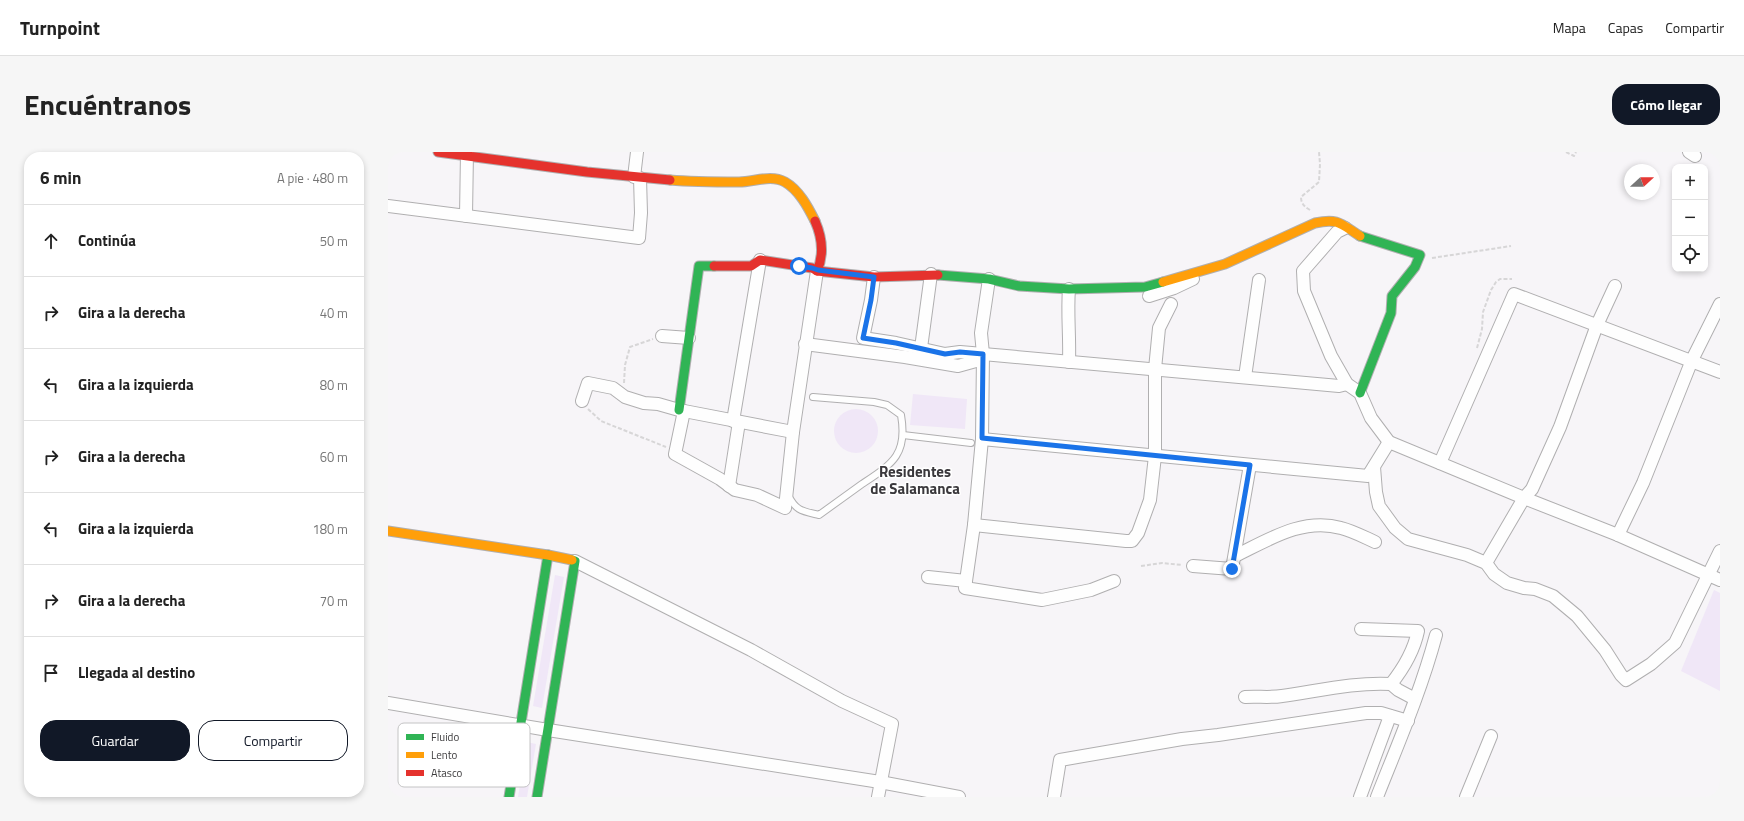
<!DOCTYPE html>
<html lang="es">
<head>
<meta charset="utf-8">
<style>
	:root { --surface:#fff; --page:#f6f6f6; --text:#222; --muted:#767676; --line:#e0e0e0; --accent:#111827 }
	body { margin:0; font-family:"Titillium Web",sans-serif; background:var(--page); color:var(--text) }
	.controls { position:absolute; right:12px; top:12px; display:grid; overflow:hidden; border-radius:8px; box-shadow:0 2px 6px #0003 }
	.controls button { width:36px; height:36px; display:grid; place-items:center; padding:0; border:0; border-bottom:1px solid var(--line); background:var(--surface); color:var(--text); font:20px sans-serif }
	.compass { position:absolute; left:1236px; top:12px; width:36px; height:36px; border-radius:50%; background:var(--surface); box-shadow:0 2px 6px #0003; rotate:69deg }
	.stop { position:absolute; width:12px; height:12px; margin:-9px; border:3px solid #1a73e8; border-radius:50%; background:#fff }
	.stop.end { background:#1a73e8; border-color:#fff; box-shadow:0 1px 4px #0008 }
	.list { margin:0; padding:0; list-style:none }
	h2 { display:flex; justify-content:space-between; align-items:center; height:52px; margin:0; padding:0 16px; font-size:17px }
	h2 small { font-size:13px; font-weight:400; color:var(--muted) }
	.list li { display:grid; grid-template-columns:26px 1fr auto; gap:12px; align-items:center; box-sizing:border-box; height:72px; padding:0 16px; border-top:1px solid var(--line) }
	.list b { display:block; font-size:15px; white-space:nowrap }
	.list em { font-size:13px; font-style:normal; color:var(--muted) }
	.actions { display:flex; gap:8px; padding:12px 16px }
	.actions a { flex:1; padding:9px 0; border:1px solid var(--accent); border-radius:16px; text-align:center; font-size:14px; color:var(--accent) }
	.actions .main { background:var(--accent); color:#fff }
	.icon { flex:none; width:22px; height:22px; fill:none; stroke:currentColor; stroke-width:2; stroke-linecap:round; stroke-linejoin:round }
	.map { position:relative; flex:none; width:1332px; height:645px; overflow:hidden; border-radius:16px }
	header { display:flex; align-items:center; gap:24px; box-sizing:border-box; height:56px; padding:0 20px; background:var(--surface); border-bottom:1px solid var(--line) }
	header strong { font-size:19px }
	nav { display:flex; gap:22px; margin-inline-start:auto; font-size:14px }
	.intro { display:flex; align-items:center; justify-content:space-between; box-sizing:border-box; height:96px; padding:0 24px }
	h1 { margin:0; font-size:28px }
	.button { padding:10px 18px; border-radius:16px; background:var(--accent); color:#fff; font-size:14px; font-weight:700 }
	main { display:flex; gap:24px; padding:0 24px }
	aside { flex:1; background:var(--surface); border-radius:16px; box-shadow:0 2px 6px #0003 }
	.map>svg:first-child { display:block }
	.green { fill:#f0e7f7 }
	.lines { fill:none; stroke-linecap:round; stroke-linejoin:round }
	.lane-casing { stroke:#b0afb0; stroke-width:8 }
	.street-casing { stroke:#b0afb0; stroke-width:14 }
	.fast-casing { stroke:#b0afb0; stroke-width:11 }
	.slow-casing { stroke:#b0afb0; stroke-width:11 }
	.jam-casing { stroke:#b0afb0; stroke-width:11 }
	.path { stroke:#d7d6d7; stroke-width:2; stroke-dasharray:4 2; stroke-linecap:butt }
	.lane { stroke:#fefefe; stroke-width:6 }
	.street { stroke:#fefefe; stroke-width:12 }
	.fast { stroke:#30b455; stroke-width:9 }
	.slow { stroke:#ff9f0a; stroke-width:9 }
	.jam { stroke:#e5322d; stroke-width:9 }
	.route { stroke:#1a73e8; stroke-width:5 }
	.labels { text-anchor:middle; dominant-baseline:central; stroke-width:3; stroke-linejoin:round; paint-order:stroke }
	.neighbourhood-label { font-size:15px; font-weight:bold; fill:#3a383c; stroke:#fff }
	.key { fill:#fff; stroke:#c4c4c5; stroke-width:1 }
	.key-label { font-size:11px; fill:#3c3b3d }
</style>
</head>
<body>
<header>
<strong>Turnpoint</strong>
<nav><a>Mapa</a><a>Capas</a><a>Compartir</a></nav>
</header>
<div class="intro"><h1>Encuéntranos</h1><a class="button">Cómo llegar</a></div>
<main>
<aside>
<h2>6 min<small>A pie · 480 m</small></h2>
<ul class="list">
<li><svg class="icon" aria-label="ahead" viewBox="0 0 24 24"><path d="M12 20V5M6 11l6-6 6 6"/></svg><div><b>Continúa</b></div><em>50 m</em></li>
<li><svg class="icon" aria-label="right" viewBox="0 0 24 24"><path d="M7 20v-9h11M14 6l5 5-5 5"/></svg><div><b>Gira a la derecha</b></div><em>40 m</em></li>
<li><svg class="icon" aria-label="left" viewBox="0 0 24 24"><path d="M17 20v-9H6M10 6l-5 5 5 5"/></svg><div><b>Gira a la izquierda</b></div><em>80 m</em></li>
<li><svg class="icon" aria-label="right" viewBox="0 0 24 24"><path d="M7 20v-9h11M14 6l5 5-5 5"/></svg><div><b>Gira a la derecha</b></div><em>60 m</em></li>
<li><svg class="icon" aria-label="left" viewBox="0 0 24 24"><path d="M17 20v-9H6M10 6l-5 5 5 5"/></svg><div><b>Gira a la izquierda</b></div><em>180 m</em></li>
<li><svg class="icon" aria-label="right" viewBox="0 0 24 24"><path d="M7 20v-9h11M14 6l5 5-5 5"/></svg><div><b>Gira a la derecha</b></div><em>70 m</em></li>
<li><svg class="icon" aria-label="arrive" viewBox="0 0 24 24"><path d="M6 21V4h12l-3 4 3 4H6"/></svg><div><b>Llegada al destino</b></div></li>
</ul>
<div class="actions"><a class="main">Guardar</a><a>Compartir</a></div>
</aside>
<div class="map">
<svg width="1332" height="645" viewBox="0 0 1332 645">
	<rect width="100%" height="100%" fill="#f7f5f8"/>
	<g class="green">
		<polygon points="525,242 579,247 577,277 522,273"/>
		<circle cx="468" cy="279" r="22"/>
		<polygon points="167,423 176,425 154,556 145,554"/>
		<polygon points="1326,438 1332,441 1332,539 1293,519"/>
		<polygon points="139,590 148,592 139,645 130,645"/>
	</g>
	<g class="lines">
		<defs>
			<g id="lane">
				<polyline points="515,283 583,291"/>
				<path d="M400,343C408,359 414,359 431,363C445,353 460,342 474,332C504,312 520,303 513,263L499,253L486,250L425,245"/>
			</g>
			<g id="street">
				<polyline points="1301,0 1307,4"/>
				<polyline points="246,25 249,0"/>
				<polyline points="0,54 251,86 253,61 252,26"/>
				<polyline points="78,64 79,0"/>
				<polyline points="957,76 949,80 915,119 916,139 943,204 959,232 972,241 983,266 1001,290 1136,346 1230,383 1332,428"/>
				<polyline points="486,125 483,148 475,186 508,191 557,202 572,200 595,202"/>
				<polyline points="601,127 593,181 595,202 594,287 586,373 577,436 654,448 703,438 726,429"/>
				<path d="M681,137C679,161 682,185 681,210"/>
				<polyline points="761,144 786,136 805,127"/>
				<polyline points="274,184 301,186"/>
				<polyline points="417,192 517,205 570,214 588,209 595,202 951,234 959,232"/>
				<polyline points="533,196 543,122"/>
				<polyline points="857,225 871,128"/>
				<polyline points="194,249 200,231 225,236 237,245 256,251 270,252 291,258 405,280"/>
				<polyline points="296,259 287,302 332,327 347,338 369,343 397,356 405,280 429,119"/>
				<polyline points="345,269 372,108"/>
				<polyline points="594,287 980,324 1001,290"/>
				<polyline points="1052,311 1126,142 1332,220"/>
				<polyline points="986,315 988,340 991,354 1007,376 1020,387 1079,403 1098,411 1106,422 1119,431 1136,436 1147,437 1165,444 1189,464 1217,498 1233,523 1238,528 1263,512 1287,491 1332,399"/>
				<polyline points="341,334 351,270"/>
				<polyline points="586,373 738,389 744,389 750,381 762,348 767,304 767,217 771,176 783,152"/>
				<polyline points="1230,383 1255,331 1304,208 1332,152"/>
				<path d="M847,404C880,388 915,365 953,376C965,379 976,385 987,390"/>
				<polyline points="187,409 363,498 454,549 504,572 490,645"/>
				<polyline points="1098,411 1136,346 1144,337 1172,275 1209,173 1227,134"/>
				<polyline points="805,414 844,417 862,313"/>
				<polyline points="540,425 578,429"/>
				<path d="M973,477L1030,479C1026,498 1015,517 1003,532"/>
				<path d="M857,545C869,544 882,546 894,544C930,539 966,530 1003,532L1010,538L1027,547"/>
				<polyline points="0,551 160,578 492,630 571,645"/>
				<polyline points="666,645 672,608 794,587 830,583 978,561 993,561 1020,569"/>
				<polyline points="972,645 1002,564"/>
				<path d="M989,645C1010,592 1033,539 1048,483"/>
				<polyline points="1078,645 1103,584"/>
			</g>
			<g id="fast">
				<polyline points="550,123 601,127 631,134 681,137 757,135 775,130"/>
				<polyline points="972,241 1003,161 1004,144 1027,115 1032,103 972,84"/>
				<polyline points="291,258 311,114 326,114"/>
				<polyline points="121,645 160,403"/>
				<polyline points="149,645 187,409 184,408"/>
			</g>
			<g id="slow">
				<path d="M282,28C305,30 328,30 351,30C366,30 383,22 397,30C411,38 420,55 427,69"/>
				<path d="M775,130L837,112L927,71C951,66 953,72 972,84"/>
				<polyline points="0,379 160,403 184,408"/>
			</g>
			<g id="jam">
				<polyline points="50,0 199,20 282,28"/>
				<path d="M427,69C434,85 436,103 429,119"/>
				<polyline points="326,114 363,114 372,108 424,116 429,119 486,125 550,123"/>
			</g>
		</defs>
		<use href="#lane" class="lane-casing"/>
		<use href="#street" class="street-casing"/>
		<use href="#fast" class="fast-casing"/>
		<use href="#slow" class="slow-casing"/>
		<use href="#jam" class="jam-casing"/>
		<g class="path">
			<polyline points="1178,0 1186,4 1188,0"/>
			<path d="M922,58C917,55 913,52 913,45L931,30L932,12L931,0"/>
			<polyline points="1044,106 1123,94"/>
			<polyline points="1089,196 1094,177 1095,160 1103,138 1108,130 1112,127 1124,127"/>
			<polyline points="236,231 237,213 242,195 265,187"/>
			<polyline points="200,257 213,269 278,295"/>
			<polyline points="753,414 774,411 794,413"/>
		</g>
		<use href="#lane" class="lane"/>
		<use href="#street" class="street"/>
		<use href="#fast" class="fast"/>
		<use href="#slow" class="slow"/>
		<use href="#jam" class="jam"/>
	</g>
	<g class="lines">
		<polyline class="route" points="411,114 424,116 430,118 486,125 483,148 475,186 508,191 557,202 572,200 595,202 594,286 862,313 844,417"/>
	</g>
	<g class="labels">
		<g class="neighbourhood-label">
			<text x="527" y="319">Residentes<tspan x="527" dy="17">de Salamanca</tspan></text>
		</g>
	</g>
	<rect x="10" y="571" width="132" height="64" rx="6" class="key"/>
	<rect x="18" y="582" width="18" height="6" fill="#30b455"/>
	<rect x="18" y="600" width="18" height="6" fill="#ff9f0a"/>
	<rect x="18" y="618" width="18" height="6" fill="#e5322d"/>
	<g class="key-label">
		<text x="43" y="589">Fluido</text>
		<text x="43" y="607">Lento</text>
		<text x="43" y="625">Atasco</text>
	</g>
</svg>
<div class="controls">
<button>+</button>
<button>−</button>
<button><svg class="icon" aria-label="locate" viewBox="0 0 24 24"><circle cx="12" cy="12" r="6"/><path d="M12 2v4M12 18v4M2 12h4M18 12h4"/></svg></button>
</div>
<svg class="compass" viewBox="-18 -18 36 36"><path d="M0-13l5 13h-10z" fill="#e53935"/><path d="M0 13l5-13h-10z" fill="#767676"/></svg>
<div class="stop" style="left:411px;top:114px"></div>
<div class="stop end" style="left:844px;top:417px"></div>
</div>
</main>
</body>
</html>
